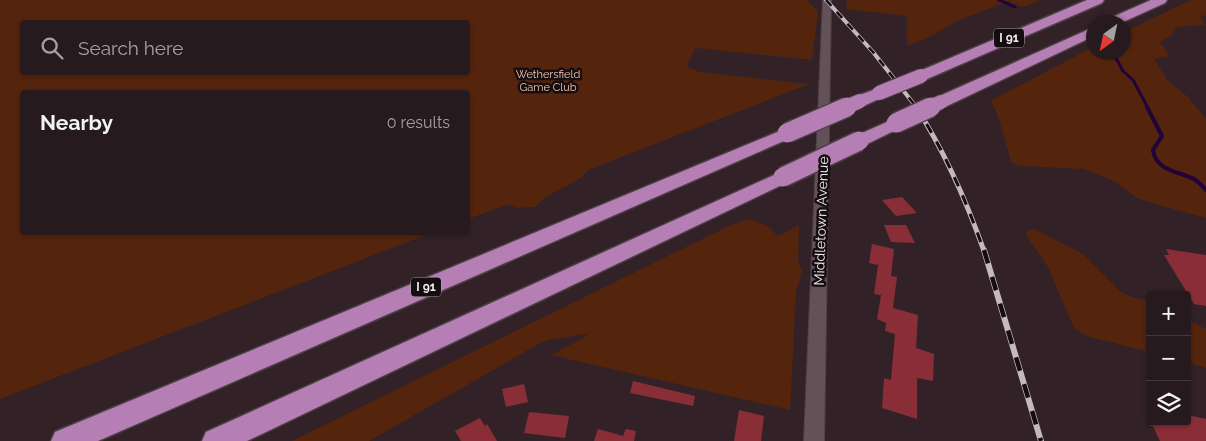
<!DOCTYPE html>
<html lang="en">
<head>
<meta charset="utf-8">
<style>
	:root { --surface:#261a1e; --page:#32272b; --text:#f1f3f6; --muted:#a4a1a4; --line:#42383c }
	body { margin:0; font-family:Raleway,sans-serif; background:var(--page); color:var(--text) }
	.controls { position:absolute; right:15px; bottom:15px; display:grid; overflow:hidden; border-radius:5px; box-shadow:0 1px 4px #0004 }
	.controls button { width:45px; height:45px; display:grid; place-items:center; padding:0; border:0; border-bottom:1px solid var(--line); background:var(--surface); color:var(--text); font:25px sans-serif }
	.compass { position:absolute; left:1086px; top:15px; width:45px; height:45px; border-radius:50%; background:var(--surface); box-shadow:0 1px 4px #0004; rotate:213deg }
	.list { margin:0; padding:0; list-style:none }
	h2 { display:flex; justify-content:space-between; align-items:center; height:65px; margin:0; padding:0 20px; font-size:21px }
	h2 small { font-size:16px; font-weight:400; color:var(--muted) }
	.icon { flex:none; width:28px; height:28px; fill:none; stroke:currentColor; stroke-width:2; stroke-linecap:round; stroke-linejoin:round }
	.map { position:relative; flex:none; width:1206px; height:441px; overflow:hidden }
	.search { position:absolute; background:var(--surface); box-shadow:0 1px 4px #0004; left:20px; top:20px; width:450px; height:55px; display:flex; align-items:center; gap:12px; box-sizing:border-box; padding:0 18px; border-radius:5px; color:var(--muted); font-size:19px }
	.panel { position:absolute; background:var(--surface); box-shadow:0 1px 4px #0004; left:20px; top:90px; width:450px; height:145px; border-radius:5px }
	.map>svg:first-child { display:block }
	.green { fill:#54240c; fill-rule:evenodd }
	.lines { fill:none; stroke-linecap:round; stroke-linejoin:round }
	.stream-far1 { stroke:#20033b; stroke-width:3 }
	.stream { stroke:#20033b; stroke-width:4 }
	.building { fill:#892e36 }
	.minor-casing { stroke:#4e4146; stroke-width:2 }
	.highway-casing { stroke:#4e4146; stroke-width:3 }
	.minor { fill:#645158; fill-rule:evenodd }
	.highway { fill:#b57eb4; fill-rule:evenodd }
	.rail-far2-casing { stroke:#c6b9be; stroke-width:4 }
	.rail-far1-casing { stroke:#c6b9be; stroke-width:5 }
	.rail-casing { stroke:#c6b9be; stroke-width:6 }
	.rail-far2 { stroke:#150e11; stroke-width:2.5; stroke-dasharray:8; stroke-linecap:butt }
	.rail-far1 { stroke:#150e11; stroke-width:3; stroke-dasharray:10; stroke-linecap:butt }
	.rail { stroke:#150e11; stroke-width:4.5; stroke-dasharray:14; stroke-linecap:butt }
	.highway-bridge-far1-casing { stroke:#4e4146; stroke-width:16; stroke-linecap:butt }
	.highway-bridge-casing { stroke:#4e4146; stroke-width:22; stroke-linecap:butt }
	.highway-bridge-far1 { stroke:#b57eb4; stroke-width:14 }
	.highway-bridge { stroke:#b57eb4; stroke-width:19 }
	.labels { text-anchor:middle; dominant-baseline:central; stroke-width:5; stroke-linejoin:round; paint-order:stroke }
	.far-park-label { font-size:11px; fill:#f6c6b1; stroke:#150e11 }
	.shield { fill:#150e11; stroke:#b2a8ac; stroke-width:1 }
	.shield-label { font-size:12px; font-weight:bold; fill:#f5eaee }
	.street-label { font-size:14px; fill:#f5eaee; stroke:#150e11 }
</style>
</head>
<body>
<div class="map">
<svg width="1206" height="441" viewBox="0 0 1206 441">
	<rect width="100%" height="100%" fill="#322228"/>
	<g class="green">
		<path d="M0,0H807L818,12L812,60L695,48L687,66L698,72L809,84L588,170L581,178L546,197L535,207L516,208L510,204L468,219V92H22V232L431,233L0,399ZM22,22H468V72H22Z"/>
		<path d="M847,0H1040C1024,7 1025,10 1009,1L959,20L929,37L907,46V16L846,9Z"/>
		<path d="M1191,0H1206V15L1200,17L1206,25L1177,27L1172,35L1160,42L1170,56L1154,59L1168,81L1188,97L1206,119V218L1148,202L1137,198L1114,181L1084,169L1019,166L1011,162C1005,142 1001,120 991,101L994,99L1093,47L1094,52H1124V32Z"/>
		<polygon points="749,219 767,226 778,236 799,225 798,260 802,271 796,292 790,410 551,355 587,336 585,334 548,340 537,345 369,441 292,441 733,224"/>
		<polygon points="1034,229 1083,254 1120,291 1131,297 1150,301 1150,352 1086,336 1074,328 1048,267 1026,235 1027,231"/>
		<polygon points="1187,320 1206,329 1206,368 1187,362"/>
	</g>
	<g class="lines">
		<g class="stream-far1">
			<polyline points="999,0 1015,7"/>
			<polyline points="1111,55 1117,60 1123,71 1133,80 1148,108"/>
		</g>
		<path class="stream" d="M1147,107L1162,136L1153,150C1156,171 1178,171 1194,179C1199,182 1202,186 1206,190"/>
	</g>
	<g class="building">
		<polygon points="902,197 917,213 896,216 882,200"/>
		<polygon points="884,225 906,225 915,243 891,242"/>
		<polygon points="872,244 894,249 891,276 897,277 893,308 918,315 916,348 934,354 933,381 917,378 917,419 882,408 884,378 891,380 895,334 885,331 886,323 877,319 881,295 874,294 878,265 869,263"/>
		<polygon points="1166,249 1206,255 1206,306 1194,304 1164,255 1169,255"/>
		<polygon points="633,381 695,396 693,406 630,393"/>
		<polygon points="524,384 528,402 506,407 502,389"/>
		<polygon points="739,410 764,416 761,441 734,441"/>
		<polygon points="529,412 569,416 565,438 524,433"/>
		<polygon points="1187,415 1206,419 1206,441 1160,441 1151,422 1187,422"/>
		<polygon points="480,418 485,426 487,424 497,441 461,441 455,431"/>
		<polygon points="598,429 623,436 626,429 636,431 634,441 594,441"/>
	</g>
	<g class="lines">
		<defs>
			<polygon id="minor" points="823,0 831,0 824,441 804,441"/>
			<g id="highway">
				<polygon points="1087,0 1104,0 1102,3 927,79 915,79 913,76 915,73"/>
				<polygon points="1151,0 1167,0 1165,3 1123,22 1106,22 1108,19"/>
				<polygon points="1094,27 1094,36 947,106 935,106 933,102 935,98"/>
				<polygon points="879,88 885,90 887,93 885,96 866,105 854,105 852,101 854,97"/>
				<polygon points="896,118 902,119 905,123 902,127 865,145 859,146 853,145 850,141 853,137"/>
				<polygon points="787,128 793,129 796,133 793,137 98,441 51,441 55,432"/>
				<polygon points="783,171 790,173 793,177 790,181 247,441 202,441 206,432"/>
			</g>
		</defs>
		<use href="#minor" class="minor-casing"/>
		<use href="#highway" class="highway-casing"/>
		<use href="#minor" class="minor"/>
		<use href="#highway" class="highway"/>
		<defs>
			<polyline id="rail-far2" points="826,0 873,52 917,108"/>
			<path id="rail-far1" d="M916,107C945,152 966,200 984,251"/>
			<polyline id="rail" points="984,250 1041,441"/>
		</defs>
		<use href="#rail-far2" class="rail-far2-casing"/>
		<use href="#rail-far1" class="rail-far1-casing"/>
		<use href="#rail" class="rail-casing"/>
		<use href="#rail-far2" class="rail-far2"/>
		<use href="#rail-far1" class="rail-far1"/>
		<use href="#rail" class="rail"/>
		<defs>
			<g id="highway-bridge-far1">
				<polyline points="879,93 921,76"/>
				<polyline points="844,108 860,101"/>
				<polyline points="928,108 941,102"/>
			</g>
			<g id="highway-bridge">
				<polyline points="896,123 931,107"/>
				<polyline points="787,133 847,107"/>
				<polyline points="783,177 859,141"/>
			</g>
		</defs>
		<use href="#highway-bridge-far1" class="highway-bridge-far1-casing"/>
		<use href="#highway-bridge" class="highway-bridge-casing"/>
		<use href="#highway-bridge-far1" class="highway-bridge-far1"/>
		<use href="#highway-bridge" class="highway-bridge"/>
	</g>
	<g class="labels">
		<g class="far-park-label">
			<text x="548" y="74">Wethersfield<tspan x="548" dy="13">Game Club</tspan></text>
		</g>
		<g class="shield">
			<rect x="994" y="28.5" width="30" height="19" rx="4"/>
			<rect x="411" y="277.5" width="30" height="19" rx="4"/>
		</g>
		<g class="shield-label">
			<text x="1009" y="38">I 91</text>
			<text x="426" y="287">I 91</text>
		</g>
		<g class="street-label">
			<text transform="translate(821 221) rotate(-88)">Middletown Avenue</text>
		</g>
	</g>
</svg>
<div class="controls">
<button>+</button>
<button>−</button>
<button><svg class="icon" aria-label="layers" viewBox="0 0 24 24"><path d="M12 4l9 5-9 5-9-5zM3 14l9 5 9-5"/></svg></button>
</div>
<svg class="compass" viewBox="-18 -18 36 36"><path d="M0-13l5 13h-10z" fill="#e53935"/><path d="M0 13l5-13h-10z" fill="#a4a1a4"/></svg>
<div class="search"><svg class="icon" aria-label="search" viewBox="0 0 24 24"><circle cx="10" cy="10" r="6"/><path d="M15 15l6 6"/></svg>Search here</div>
<section class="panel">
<h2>Nearby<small>0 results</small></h2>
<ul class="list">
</ul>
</section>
</div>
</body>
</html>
